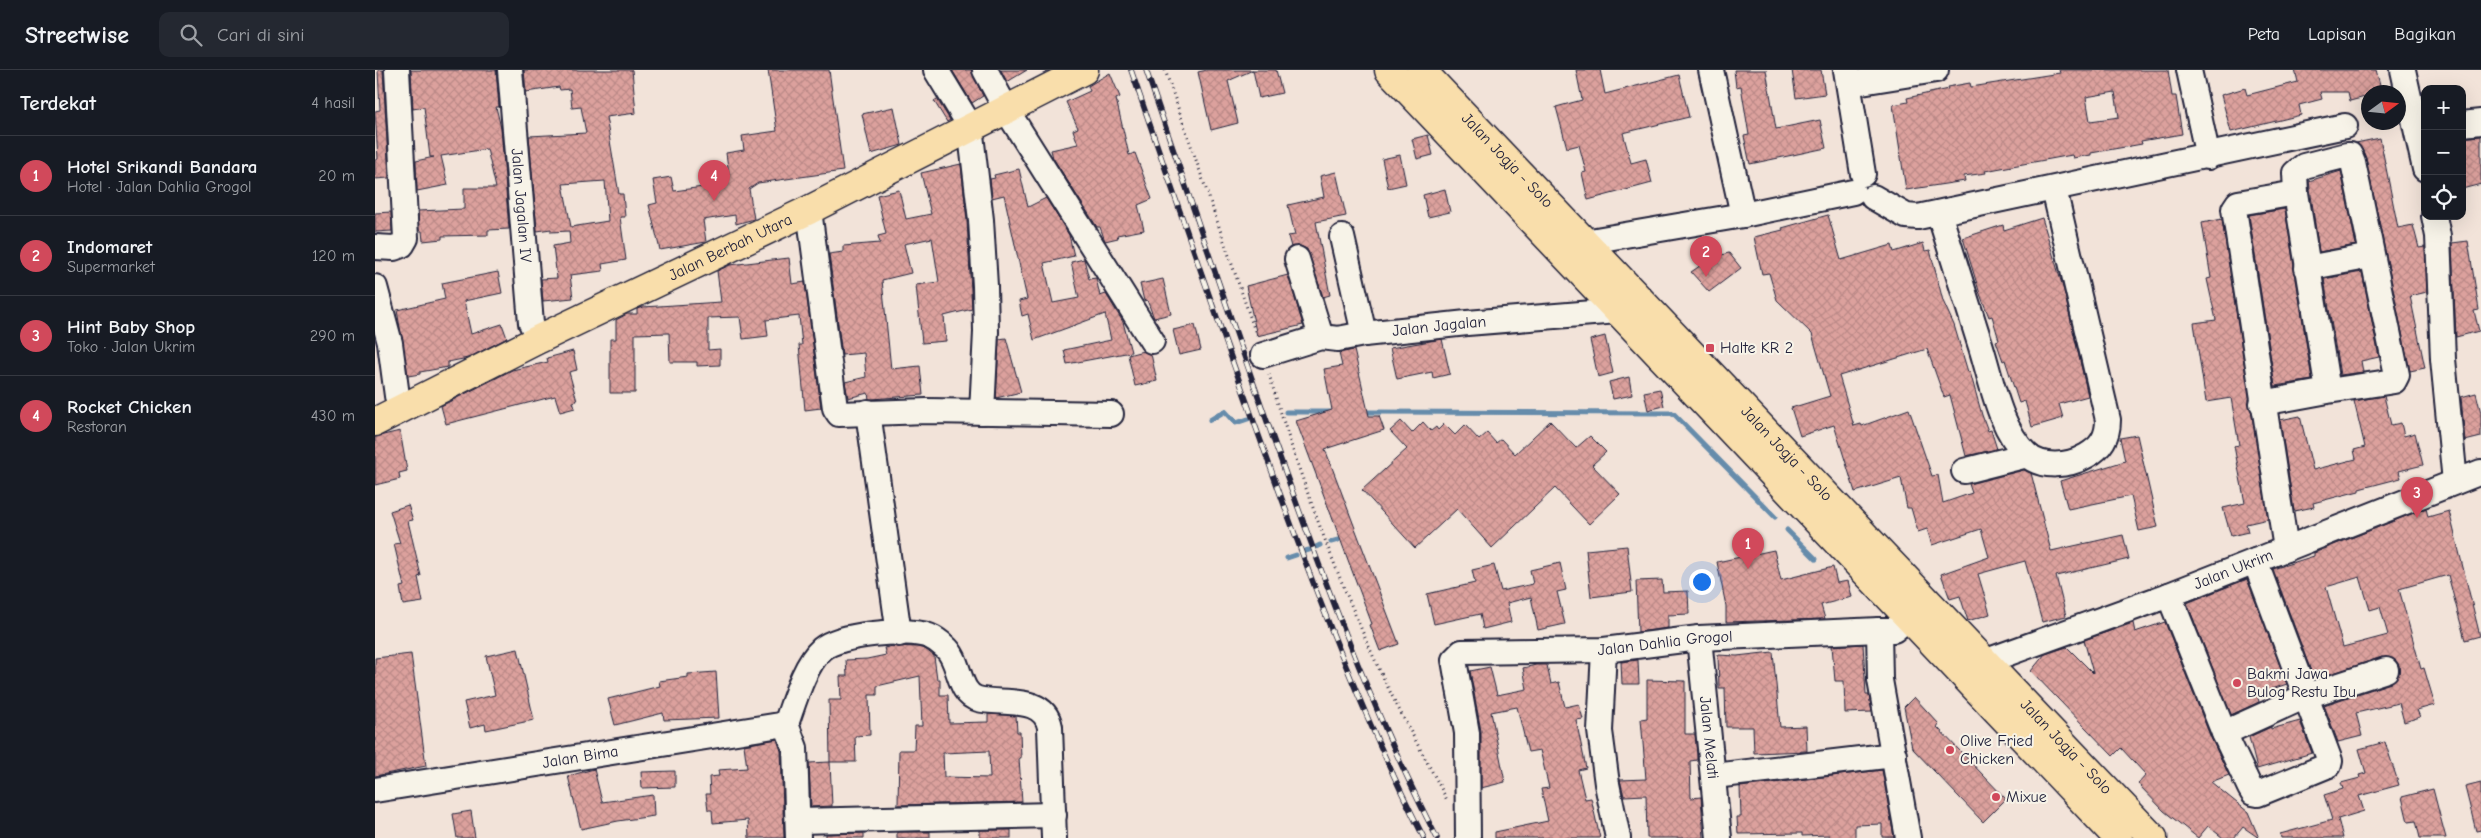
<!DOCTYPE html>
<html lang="id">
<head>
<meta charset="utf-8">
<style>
	:root { --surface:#171b24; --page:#242831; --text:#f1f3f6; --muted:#9ea1a6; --line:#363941; --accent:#d1495b }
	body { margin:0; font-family:"Comic Neue",sans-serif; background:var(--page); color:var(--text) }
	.controls { position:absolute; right:15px; top:15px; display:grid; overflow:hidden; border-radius:10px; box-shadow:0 5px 20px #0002 }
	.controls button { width:45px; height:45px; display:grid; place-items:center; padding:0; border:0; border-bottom:1px solid var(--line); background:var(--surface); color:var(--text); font:25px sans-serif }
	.compass { position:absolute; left:1986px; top:15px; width:45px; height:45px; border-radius:50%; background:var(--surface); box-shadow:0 5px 20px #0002; rotate:75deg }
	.you { position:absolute; left:1326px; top:511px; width:18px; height:18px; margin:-12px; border:4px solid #fff; border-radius:50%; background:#1a73e8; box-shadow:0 0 0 8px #1a73e833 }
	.badge { display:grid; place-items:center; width:32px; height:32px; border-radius:50%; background:var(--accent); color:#fff; font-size:16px; font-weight:700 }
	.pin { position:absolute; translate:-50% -41px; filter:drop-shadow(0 1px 2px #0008) }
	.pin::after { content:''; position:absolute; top:26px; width:18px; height:15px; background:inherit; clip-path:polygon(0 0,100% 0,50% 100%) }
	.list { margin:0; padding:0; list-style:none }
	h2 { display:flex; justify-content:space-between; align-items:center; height:65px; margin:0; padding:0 20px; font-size:21px }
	h2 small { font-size:16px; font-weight:400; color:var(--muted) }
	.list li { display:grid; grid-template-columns:32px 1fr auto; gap:15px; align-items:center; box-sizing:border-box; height:80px; padding:0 20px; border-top:1px solid var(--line) }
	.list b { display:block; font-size:19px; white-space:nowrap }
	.list p { margin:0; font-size:16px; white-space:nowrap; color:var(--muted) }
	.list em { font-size:16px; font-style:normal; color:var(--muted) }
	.icon { flex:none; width:28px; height:28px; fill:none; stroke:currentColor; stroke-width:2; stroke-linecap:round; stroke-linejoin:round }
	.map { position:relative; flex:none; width:2106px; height:768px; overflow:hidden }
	header { display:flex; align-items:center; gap:30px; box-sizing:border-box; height:70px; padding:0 25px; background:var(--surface); border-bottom:1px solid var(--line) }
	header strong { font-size:24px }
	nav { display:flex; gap:28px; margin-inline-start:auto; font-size:18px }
	.search { width:350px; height:45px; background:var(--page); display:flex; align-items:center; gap:12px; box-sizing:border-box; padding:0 18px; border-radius:10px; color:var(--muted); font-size:19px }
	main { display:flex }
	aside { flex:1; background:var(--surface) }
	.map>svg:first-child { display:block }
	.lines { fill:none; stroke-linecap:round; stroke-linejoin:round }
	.stream { stroke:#668cab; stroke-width:5 }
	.building { fill:url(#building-cross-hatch); stroke:#22223b; fill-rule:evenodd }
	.minor-casing { stroke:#22223b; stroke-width:28 }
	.major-casing { stroke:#22223b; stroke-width:31 }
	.highway-casing { stroke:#22223b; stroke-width:31 }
	.path { stroke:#22223b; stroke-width:3; stroke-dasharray:1 4; stroke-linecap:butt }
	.minor { stroke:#f7f3e8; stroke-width:24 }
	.major { stroke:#f9deab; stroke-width:28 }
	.highway { stroke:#f9deab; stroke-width:28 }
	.rail-casing { stroke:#22223b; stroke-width:5.5 }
	.rail { stroke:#f7f3e8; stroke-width:4; stroke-dasharray:11; stroke-linecap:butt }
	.poi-dot { fill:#d1495b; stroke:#f7f3e8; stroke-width:2 }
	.labels { text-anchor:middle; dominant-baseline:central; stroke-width:4; stroke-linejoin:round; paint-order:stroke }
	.street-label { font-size:16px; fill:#22223b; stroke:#f7f3e8 }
	.poi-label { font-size:16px; fill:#22223b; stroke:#f7f3e8; text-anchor:start }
</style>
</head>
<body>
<header>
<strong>Streetwise</strong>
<div class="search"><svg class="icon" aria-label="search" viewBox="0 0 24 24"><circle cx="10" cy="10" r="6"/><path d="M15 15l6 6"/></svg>Cari di sini</div>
<nav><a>Peta</a><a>Lapisan</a><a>Bagikan</a></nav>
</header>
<main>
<aside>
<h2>Terdekat<small>4 hasil</small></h2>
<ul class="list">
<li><span class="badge">1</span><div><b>Hotel Srikandi Bandara</b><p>Hotel · Jalan Dahlia Grogol</p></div><em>20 m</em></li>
<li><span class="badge">2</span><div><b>Indomaret</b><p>Supermarket</p></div><em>120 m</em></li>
<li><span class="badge">3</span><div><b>Hint Baby Shop</b><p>Toko · Jalan Ukrim</p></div><em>290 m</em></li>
<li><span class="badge">4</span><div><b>Rocket Chicken</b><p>Restoran</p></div><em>430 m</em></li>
</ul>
</aside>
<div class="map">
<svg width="2106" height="768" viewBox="0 0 2106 768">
	<defs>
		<pattern id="building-cross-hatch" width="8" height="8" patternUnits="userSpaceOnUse" patternTransform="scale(1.25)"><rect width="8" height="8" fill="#dca19d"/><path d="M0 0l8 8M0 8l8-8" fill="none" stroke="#bc8a88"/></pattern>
	</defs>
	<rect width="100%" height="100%" fill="#f2e3d9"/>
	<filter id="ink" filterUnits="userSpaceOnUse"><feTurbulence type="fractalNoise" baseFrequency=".02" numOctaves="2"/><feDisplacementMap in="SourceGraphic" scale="10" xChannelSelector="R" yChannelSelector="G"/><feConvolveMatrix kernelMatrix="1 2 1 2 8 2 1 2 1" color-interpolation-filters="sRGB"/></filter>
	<g filter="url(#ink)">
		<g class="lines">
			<g class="stream">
				<polyline points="911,342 955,342"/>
				<polyline points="989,342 1298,343 1400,447"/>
				<polyline points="835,350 850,341 861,353 873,349"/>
				<polyline points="1412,460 1441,489"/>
				<polyline points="956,472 963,470"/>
				<polyline points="941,477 945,475"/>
				<polyline points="930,481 934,480"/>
				<polyline points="912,488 921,485"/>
			</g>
		</g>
		<g class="building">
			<polygon points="3,0 8,0 14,108 0,109 0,90 3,89 0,41 5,40"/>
			<polygon points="36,0 121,0 124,37 121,37 126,58 134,159 113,160 113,165 67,166 67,169 48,171 47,161 44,161 43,141 89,139 89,118 121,118 112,79 66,86 73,115 42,121 41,91 59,87 55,87 49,37 38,39"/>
			<path d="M149,0H257L261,43L231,47L244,124H248L250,147H245L251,190L227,194L228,201L195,205L198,228L168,231L166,209L182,208L178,176L195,173L194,161L176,162V159L162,161L154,66L211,63L206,37L197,38L195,19L185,20L184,17L151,22ZM230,111L233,151L196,157L188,114Z"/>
			<polygon points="393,0 454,0 468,101 383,113 374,119 379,149 361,154 360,145 328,150 331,172 285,180 274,135 282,133 278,110 296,107 299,121 328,117 327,109 354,105 351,83 369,80 367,66 402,61"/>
			<polygon points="577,0 596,0 608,26 597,33"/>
			<polygon points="626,0 652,0 632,12"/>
			<polygon points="832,0 901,0 907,23 884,28 878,0 853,11 863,53 836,60 823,2"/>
			<polygon points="1201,0 1225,0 1230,24 1304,5 1314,47 1248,63 1256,93 1271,89 1277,113 1213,130 1207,103 1211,102 1204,75 1192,78 1181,37 1207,30"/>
			<polygon points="1359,0 1391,0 1401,59 1445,50 1451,78 1375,94 1369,66 1374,65 1366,16 1361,17"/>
			<polygon points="1417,0 1446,0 1450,24 1421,28"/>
			<path d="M1684,0H1793L1797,26H1801L1807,64L1766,71L1767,74L1716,83V85L1698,88L1697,85L1610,101L1611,103L1589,106L1590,111L1531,120L1518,35L1533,32L1532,28L1573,19L1572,17L1595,13L1596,17L1685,3ZM1740,22L1744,47L1715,51L1711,27Z"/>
			<polygon points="1920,0 2001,0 2007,22 1994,22 1994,26 1975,31 1973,22 1945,22 1947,29 1924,35 1926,45 1856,62 1846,25 1870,18 1872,25 1923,12"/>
			<polygon points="735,3 745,27 741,29 754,85 760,83 777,129 763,135 769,160 742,165 743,168 730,171 725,157 722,157 678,88 676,80 703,74 698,60 703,58 691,32 715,21 713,16"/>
			<polygon points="562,29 575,50 572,52 559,31"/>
			<polygon points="519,37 527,75 496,84 487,44"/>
			<polygon points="1053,65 1058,85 1042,89 1037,69"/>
			<polygon points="2106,66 2106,114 2087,119 2087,89 2091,88 2087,68"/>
			<polygon points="2005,68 2023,158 2038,155 2044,178 2050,177 2052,222 2035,226 2050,298 2035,301 1991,89 1987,79 1981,73"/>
			<polygon points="1025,85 1031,114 1013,118 1007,89"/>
			<polygon points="586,94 592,151 597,239 569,246 571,271 547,273 541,215 564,212 557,168 529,174 536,203 507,210 516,299 545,296 548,325 497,329 494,329 493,323 473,328 470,312 491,307 489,283 467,285 454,184 468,182 468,176 505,173 503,166 511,164 502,125 524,120 531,149 556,144 546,103"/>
			<polygon points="644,99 653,137 671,128 694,165 699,186 669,193 678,233 704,228 696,192 709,189 714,209 721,208 725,226 731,224 748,252 756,282 692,294 689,280 736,270 730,244 659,270 653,244 647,246 644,231 652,229 629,125 617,128 615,109 620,108 619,105"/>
			<polygon points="1966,101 1981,175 1944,182 1934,111"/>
			<polygon points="961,102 971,146 941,152 955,225 948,227 932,179 925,176 916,177 913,166 920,165 913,135 949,127 945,106"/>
			<polygon points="1070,119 1075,142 1053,147 1048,125"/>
			<polygon points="1910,139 1937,310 1900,316 1874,145"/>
			<polygon points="16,142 17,161 0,162 0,143"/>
			<polygon points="1453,145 1466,190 1517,175 1519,182 1548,173 1550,181 1555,180 1568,231 1579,255 1593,302 1595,302 1607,345 1613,361 1616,360 1622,379 1591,386 1575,325 1569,327 1552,279 1464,306 1479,356 1486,354 1487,356 1534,339 1557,406 1563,405 1568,433 1597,423 1594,414 1649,400 1656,403 1676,481 1748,465 1754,489 1681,506 1691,546 1667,552 1650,491 1603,504 1615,544 1593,551 1585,526 1575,529 1566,504 1614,487 1606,459 1557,475 1552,459 1543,462 1536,438 1532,438 1526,408 1480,422 1459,355 1425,366 1416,338 1455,326 1437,264 1402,230 1394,203 1387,204 1379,167 1408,160 1407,158"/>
			<polygon points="1667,148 1689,221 1713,326 1684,334 1688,348 1657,357 1650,331 1644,333 1630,290 1628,291 1621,271 1624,270 1617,246 1614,247 1605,224 1588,168 1628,155 1629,160"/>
			<polygon points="1847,149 1893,449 1871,454 1873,462 1856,466 1848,438 1870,433 1859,376 1864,375 1856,328 1831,332 1819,253 1841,250 1832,209 1836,208 1827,153"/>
			<polygon points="2093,171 2104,240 2099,241 2104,261 2081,267 2077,173"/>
			<polygon points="1354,183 1366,198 1334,222 1316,202 1338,187"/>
			<polygon points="414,188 417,214 430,212 446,338 430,340 424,275 427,275 424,246 391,250 393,266 368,269 365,247 333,248 333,280 345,279 345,295 322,296 322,292 295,292 294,263 260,264 260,323 235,323 235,269 241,269 241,250 252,244 262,244 262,239 268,237 346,232 342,201 355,195"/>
			<polygon points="123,202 127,223 89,231 96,264 127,254 132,268 93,288 73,292 73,297 45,302 45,304 33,306 22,240 70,229 67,213"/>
			<polygon points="1987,202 2004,287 1986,291 1988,302 1965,305 1949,209"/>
			<polygon points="913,205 928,255 882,266 871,216"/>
			<polygon points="788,209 796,244 779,248 772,230 769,231 765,214"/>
			<polygon points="820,255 826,280 804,285 798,260"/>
			<polygon points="1230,266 1238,303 1223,307 1215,270"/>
			<polygon points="631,268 646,322 621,328 624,269"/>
			<polygon points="1067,269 1075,304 1058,308 1057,302 1022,309 1015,278"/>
			<polygon points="979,280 994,346 1004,346 1009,360 950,379 1024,574 1005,581 995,555 997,554 921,351 957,340 949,299 967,296 964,283"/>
			<polygon points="198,281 202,300 194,302 202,331 198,332 200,338 185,342 180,326 71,354 66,336 137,300 173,292 172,288"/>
			<polygon points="768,281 776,284 782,311 760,316 753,285"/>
			<polygon points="1254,307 1257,325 1238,329 1234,312"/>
			<polygon points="1285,319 1289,336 1273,340 1269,322"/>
			<polygon points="2101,323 2106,343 2106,367 2090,371 2086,327"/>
			<polygon points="2009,326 2016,355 2026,353 2029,366 2040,363 2048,395 2024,401 2026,408 1984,419 1984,421 1938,433 1939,437 1919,441 1905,350 1925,346 1938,400 1981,389 1979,380 1990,377 1979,331"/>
			<polygon points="1026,351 1037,363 1048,352 1056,361 1061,357 1063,360 1069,354 1080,365 1090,355 1104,370 1112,363 1121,373 1126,369 1140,384 1175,351 1201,378 1215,366 1231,382 1217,395 1245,424 1214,454 1180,418 1117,478 1082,439 1040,478 987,420 1032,379 1015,361"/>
			<polygon points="25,361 32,401 24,403 25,409 0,415 0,367"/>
			<polygon points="1762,365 1783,457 1764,461 1756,426 1693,439 1685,411 1750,391 1745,368"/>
			<polygon points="33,435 38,450 33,451 46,506 43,507 48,532 28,535 25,517 29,516 19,474 25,473 15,441"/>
			<path d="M2051,438L2053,447L2074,441L2105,566L2090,570L2073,505L2024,519L2046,599L2049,598L2060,635L2042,640L2045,647L2029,652L2024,633L1981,643L1987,666L1963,672L1949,635L2016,613L2024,603V595L2020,590L2007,587L1952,605L1951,600L1937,604L1898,499L1939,486V483ZM1985,507L1995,540L2005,537L2013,565L1968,577L1951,517Z"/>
			<polygon points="1252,476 1257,522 1216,527 1211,480"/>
			<polygon points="1399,480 1406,510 1458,497 1462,513 1473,511 1477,527 1446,535 1450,549 1351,552 1351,536 1342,492"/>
			<polygon points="1185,493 1191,520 1182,522 1190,554 1163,560 1156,527 1132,533 1136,552 1108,559 1105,544 1059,554 1052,524 1100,513 1097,500 1119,495 1126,521 1158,514 1155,500"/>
			<polygon points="1872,509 1912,614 1882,624 1884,632 1856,645 1812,533"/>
			<polygon points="1287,510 1288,522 1313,521 1314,544 1293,545 1293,558 1263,562 1261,511"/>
			<polygon points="1790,552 1836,668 1854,705 1836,712 1873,742 1884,768 1868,757 1859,768 1848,768 1833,756 1823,768 1789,741 1763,714 1771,705 1746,678 1738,686 1656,601 1670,584 1692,577 1718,603 1709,570 1758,553 1760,562"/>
			<polygon points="1488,574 1491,625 1494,625 1497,642 1470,643 1469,611 1460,611 1457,576"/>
			<path d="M518,576L542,577L550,579L559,586L562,609H565V625H573L574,653L613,652V644L641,646L642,662H645L646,688H644L647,732L523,735L524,680H539L540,656H547L545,606L502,616V625H494L495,665L480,666L481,692H455L454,630H466L465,606H472L471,590L492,589L511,585L509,578ZM614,681L615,708L569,707L568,683Z"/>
			<polygon points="143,579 159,650 111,660 110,654 95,658 89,632 120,625 111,586"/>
			<polygon points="1398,582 1405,657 1431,656 1432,681 1379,683 1378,657 1351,657 1350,618 1344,618 1343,585 1362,586"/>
			<polygon points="36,584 51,696 0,706 0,588"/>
			<polygon points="1263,590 1264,614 1247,614 1246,592"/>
			<polygon points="1161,595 1172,595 1176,614 1184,612 1190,637 1204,634 1208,649 1201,650 1211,698 1203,700 1210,729 1216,728 1225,768 1120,768 1120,762 1173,751 1166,719 1174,718 1165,680 1153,682 1142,637 1116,642 1130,712 1106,718 1106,661 1095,601 1115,597 1122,625 1152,619 1148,598"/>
			<polygon points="341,602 344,648 289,650 288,643 240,655 233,629 285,616 284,611 313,607 313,604"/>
			<polygon points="1272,610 1310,611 1310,664 1320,664 1322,684 1322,690 1315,691 1316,728 1326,727 1329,768 1272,768 1271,725 1249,726 1245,710 1271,709 1266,649 1272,648"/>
			<polygon points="1539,627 1564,654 1562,657 1631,729 1608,752 1537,678 1529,637"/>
			<polygon points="1925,651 1937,683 1882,699 1874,667 1896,657 1896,659"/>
			<polygon points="402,669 406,681 409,768 374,768 373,750 338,753 337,740 333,740 331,724 335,724 334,707 344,706 343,700 372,698 369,675"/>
			<polygon points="2010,672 2024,715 1984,726 1989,741 1963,749 1968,768 1906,768 1905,764 1957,750 1949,725 1968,719 1966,713 1985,708 1984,705 1991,703 1984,679"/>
			<polygon points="455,692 457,736 436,737 434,693"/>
			<polygon points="219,699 227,732 278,725 279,746 243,751 206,759 193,706"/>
			<polygon points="1507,700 1519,767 1507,767 1507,754 1480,755 1480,768 1454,768 1454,765 1427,766 1427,763 1363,764 1362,747 1366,747 1365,717"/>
			<polygon points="300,701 300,717 267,718 266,702"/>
			<polygon points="2106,713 2106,760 2101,761 2090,717"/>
			<polygon points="2058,719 2065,746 2071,768 2045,768 2041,751 2033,752 2027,727"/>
			<polygon points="96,741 100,768 82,768 78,744"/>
			<rect x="605" y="760" width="31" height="8"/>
			<rect x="522" y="762" width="33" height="6"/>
			<polygon points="489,763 489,768 451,768 451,764"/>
		</g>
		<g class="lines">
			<defs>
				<g id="minor">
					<path id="s1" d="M135,0L156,253L164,269"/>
					<polyline points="561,0 595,56 606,150 610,216 611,262 607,342"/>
					<polyline points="610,0 631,39 777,271"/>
					<polyline points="1336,0 1368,145"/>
					<polyline points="1471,0 1488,104"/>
					<polyline points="1814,0 1833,87"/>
					<polyline points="2028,0 2050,99"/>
					<polyline points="1474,14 1561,0"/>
					<polyline points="2087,54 2106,52"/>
					<polyline points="1498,127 1531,146 1543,147 1970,56"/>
					<polyline points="434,140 460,338 464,344 552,341 736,344"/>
					<path d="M1564,143C1578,187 1592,232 1606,277C1617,312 1624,357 1651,384C1666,399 1694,396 1711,386C1726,378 1733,367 1733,350L1679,119"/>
					<polyline points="2059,146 2063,166 2068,289 2080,412"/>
					<polyline points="967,167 989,264"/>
					<polyline points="1209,172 1368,145 1478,122"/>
					<polyline points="0,177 19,178 27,175 31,168 22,0"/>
					<polyline points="922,189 946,267"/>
					<polyline points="1932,198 1996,186"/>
					<polyline points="0,217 15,273 22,326 27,339"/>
					<path id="s2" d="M888,285L946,267L963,269L989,264L1092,253L1243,241"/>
					<polyline points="1887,333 1953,321 2013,312 2019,311 2022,305 1978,92 1975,85 1972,85 1929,96 1920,103 1921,123 1953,321"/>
					<polyline points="493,342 524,564"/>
					<polyline points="1589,401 1652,385"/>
					<polyline points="1911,479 1859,139 1863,133 1921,123"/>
					<polyline points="1794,525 1849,663 1875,718 1878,723 1883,724 1954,695 1955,691 1880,491"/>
					<path id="s3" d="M1324,568L1344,768"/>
					<polyline points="1229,580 1225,661 1232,714 1243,768"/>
					<path id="s4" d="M1609,592L1794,525L2106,402"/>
					<path d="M411,654C419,632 429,595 447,579C464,564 533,558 554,566C559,568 566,573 570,577C586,590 582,624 603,629C626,635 669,624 675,657L679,768"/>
					<polyline points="411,654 420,678 423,768"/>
					<polyline points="1849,663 1931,626 2011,600"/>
					<polyline points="1339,706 1519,685"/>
					<path id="s5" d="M0,720L411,654"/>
					<polyline points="423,751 679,745"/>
					<path id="s6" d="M1093,768L1092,663L1079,590L1087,582L1229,580L1324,568L1504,560"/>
					<polyline points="1533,768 1505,610 1504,560 1519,560 1534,547"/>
				</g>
				<g id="major">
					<path id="s7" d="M0,352L164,269L434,140L709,0"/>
				</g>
				<g id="highway">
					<polyline points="1014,0 1743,768"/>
					<path id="s8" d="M1046,0L1778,768"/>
				</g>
			</defs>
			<use href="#minor" class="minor-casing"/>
			<use href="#major" class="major-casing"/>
			<use href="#highway" class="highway-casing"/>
			<g class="path">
				<polyline points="790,0 882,267"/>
				<path d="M894,304C922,400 958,496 999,588C1021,637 1048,683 1072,730"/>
			</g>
			<use href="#minor" class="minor"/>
			<use href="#major" class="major"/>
			<use href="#highway" class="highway"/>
			<defs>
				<g id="rail">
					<path d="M756,0C805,141 853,282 904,421C947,539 992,656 1049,768"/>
					<path d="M771,0C819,139 865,279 916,418C959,537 1004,655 1062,768"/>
				</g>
			</defs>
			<use href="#rail" class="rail-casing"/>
			<use href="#rail" class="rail"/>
		</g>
	</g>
	<g class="poi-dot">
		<rect x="1330" y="273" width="10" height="10" rx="2.5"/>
		<circle cx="1862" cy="613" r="5"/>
		<circle cx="1575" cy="680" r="5"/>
		<circle cx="1621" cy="727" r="5"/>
	</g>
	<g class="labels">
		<g class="street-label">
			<text stroke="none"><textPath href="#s8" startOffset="125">Jalan Jogja - Solo</textPath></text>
			<text stroke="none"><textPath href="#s1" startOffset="136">Jalan Jagalan IV</textPath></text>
			<text stroke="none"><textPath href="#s7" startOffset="396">Jalan Berbah Utara</textPath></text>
			<text stroke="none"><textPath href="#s2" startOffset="180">Jalan Jagalan</textPath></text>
			<text stroke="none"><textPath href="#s8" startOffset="530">Jalan Jogja - Solo</textPath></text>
			<text stroke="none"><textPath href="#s4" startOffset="266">Jalan Ukrim</textPath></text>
			<text stroke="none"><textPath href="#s6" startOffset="394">Jalan Dahlia Grogol</textPath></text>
			<text stroke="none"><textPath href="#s3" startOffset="100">Jalan Melati</textPath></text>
			<text stroke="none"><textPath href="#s8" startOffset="935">Jalan Jogja - Solo</textPath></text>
			<text stroke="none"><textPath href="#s5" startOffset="208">Jalan Bima</textPath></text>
		</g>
		<g class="poi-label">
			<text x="1345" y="278">Halte KR 2</text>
			<text x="1872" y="604">Bakmi Jawa<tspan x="1872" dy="18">Bulog Restu Ibu</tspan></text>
			<text x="1585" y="671">Olive Fried<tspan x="1585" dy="18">Chicken</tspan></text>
			<text x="1631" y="727">Mixue</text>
		</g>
	</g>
</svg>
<div class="controls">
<button>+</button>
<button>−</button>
<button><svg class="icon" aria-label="locate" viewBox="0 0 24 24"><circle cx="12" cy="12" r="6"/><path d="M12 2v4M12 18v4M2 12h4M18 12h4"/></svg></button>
</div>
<svg class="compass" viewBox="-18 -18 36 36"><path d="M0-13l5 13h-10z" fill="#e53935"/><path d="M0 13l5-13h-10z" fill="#9ea1a6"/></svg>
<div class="you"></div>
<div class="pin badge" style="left:1373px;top:499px">1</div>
<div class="pin badge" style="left:1331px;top:207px">2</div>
<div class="pin badge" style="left:2042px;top:448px">3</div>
<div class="pin badge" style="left:339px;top:131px">4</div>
</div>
</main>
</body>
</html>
